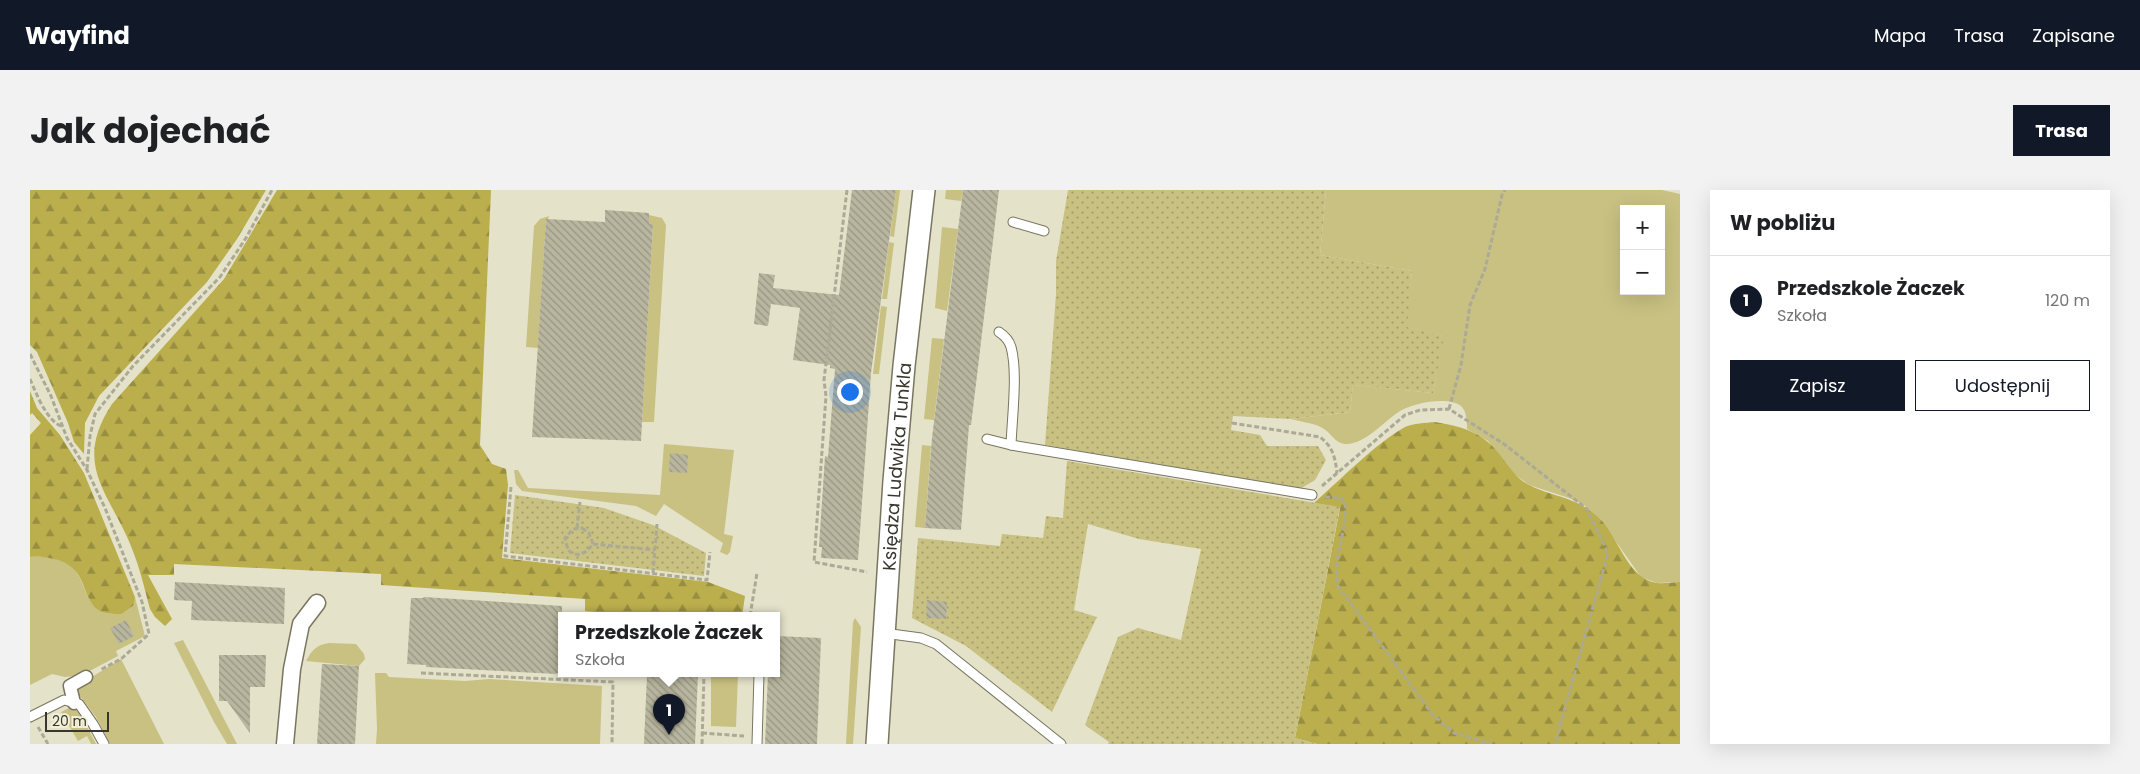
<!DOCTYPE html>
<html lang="pl">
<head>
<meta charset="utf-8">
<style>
	:root { --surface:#fff; --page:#f2f2f2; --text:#202124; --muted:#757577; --line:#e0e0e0; --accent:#111827 }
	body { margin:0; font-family:Poppins,sans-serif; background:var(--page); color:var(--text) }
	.controls { position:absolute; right:15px; top:15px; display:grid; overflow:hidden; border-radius:0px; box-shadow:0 5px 20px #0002 }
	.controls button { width:45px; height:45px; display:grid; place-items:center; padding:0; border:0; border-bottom:1px solid var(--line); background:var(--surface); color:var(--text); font:25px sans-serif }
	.scale { position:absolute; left:15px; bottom:12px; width:64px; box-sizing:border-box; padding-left:5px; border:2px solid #38372e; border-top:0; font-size:14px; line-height:18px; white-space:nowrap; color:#38372e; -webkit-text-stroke:4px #f2f0d7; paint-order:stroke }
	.you { position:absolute; left:819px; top:201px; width:18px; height:18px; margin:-12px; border:4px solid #fff; border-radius:50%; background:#1a73e8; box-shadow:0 0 0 8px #1a73e833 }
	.badge { display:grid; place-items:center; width:32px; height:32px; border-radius:50%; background:var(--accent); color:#fff; font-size:16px; font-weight:700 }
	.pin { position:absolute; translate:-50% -41px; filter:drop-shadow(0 1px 2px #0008) }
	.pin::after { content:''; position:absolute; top:26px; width:18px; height:15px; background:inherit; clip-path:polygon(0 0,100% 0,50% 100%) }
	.popup { position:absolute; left:528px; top:422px; width:222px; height:65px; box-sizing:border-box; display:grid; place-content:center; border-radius:0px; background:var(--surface); filter:drop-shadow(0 1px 4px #0005); font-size:16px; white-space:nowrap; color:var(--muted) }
	.popup b { font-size:19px; color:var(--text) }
	.popup::after { content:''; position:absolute; left:50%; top:100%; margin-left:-10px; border:10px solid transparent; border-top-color:var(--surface) }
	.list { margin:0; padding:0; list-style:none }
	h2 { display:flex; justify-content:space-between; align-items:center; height:65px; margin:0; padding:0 20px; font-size:21px }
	h2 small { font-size:16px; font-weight:400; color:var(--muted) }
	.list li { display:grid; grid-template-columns:32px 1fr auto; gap:15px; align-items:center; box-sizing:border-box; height:90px; padding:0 20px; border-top:1px solid var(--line) }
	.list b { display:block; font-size:19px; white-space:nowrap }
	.list p { margin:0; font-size:16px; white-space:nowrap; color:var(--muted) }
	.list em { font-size:16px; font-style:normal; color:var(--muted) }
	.actions { display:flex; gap:10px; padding:15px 20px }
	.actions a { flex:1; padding:11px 0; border:1px solid var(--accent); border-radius:0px; text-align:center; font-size:18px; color:var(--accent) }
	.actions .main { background:var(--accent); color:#fff }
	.map { position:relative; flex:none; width:1650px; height:554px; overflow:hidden; border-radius:0px }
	header { display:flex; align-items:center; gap:30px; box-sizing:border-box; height:70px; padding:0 25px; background:var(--accent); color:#fff }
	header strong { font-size:24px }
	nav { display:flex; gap:28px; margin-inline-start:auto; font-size:18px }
	.intro { display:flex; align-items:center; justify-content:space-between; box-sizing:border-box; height:120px; padding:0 30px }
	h1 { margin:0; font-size:35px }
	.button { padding:12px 22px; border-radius:0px; background:var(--accent); color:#fff; font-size:18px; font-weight:700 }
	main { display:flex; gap:30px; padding:0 30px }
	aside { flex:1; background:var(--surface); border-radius:0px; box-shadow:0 5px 20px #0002 }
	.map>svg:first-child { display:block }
	.grass { fill:#c8c182; fill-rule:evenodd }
	.forest { fill:url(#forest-firs) }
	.park { fill:url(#park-dots) }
	.building { fill:url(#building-back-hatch) }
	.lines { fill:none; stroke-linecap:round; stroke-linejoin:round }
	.service-casing { stroke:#787560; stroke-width:11 }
	.pedestrian-casing { stroke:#787560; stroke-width:15 }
	.minor-casing { stroke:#787560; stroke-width:19 }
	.tertiary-casing { stroke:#787560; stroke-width:24 }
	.path { stroke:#aca996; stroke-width:3; stroke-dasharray:5 2.5; stroke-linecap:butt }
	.service { stroke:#fff; stroke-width:9 }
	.pedestrian { stroke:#fff; stroke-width:12 }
	.minor { stroke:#fff; stroke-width:16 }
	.tertiary { stroke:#fff; stroke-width:21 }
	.labels { text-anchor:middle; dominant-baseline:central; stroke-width:5; stroke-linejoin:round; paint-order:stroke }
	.street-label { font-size:18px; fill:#38372e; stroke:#f2f0d7 }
</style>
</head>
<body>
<header>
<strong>Wayfind</strong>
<nav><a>Mapa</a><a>Trasa</a><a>Zapisane</a></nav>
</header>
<div class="intro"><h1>Jak dojechać</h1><a class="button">Trasa</a></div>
<main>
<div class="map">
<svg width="1650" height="554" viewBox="0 0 1650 554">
	<defs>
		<pattern id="forest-firs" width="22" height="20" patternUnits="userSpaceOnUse" patternTransform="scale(1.25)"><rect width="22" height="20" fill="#baae4d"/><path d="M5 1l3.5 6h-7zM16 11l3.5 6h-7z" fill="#988e40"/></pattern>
		<pattern id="park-dots" width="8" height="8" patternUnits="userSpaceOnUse" patternTransform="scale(1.25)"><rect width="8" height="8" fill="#c8c182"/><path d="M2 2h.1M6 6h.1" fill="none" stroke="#a39e6b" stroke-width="1.8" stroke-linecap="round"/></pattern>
		<pattern id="building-back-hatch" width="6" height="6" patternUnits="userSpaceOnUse" patternTransform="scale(1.25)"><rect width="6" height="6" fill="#b9b69f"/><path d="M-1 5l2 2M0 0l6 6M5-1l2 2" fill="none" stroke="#979582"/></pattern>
	</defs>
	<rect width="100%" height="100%" fill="#e5e2ca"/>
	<g class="grass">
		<polygon points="866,0 870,0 864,47 860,46"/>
		<polygon points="916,0 933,0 931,11 915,9"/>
		<path d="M1296,0H1632L1650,4V392L1627,393L1611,387L1570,329L1554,315L1539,308L1499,295L1483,283L1458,251L1437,239C1437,232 1437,223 1432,217C1421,205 1382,213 1370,221C1354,231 1335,255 1315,254C1305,253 1302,244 1294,239C1286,233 1271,232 1261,229L1320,222L1323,195L1403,203L1413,146L1376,137L1382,81L1290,65ZM1594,19H1631V101H1594Z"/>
		<polygon points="619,25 632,28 636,35 624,232 612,232 623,34 619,34"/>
		<polygon points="519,26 518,29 516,29 508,158 496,157 504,36 510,29"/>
		<polygon points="912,37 928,39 917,121 905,118"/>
		<polygon points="859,52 864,53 857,109 852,109"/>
		<polygon points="851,116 857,117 849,184 843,184"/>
		<polygon points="902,148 914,149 904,230 894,229"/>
		<polygon points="634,254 704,260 694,344 703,346 700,362 697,365 690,362 693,353 634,314 626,326 606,316 492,301 486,294 484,280 488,280 498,298 630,305"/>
		<polygon points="892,255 901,256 895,338 885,337"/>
		<path d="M4,366C12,367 22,367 30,370C57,379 52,415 73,422C78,424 86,424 92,424L104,415L105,407L115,446L86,461L88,466L52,485L35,487L22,484L0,495V367Z"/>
		<polygon points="825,428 831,437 823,554 816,554 823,432"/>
		<polygon points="153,450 207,554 197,554 184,532 144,453"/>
		<path d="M299,453L326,454L334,464L335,469L329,476L276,471C282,460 286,455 299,453Z"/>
		<polygon points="91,469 134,554 80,554 66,527 46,501 57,490"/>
		<polygon points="345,483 356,483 359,487 435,491 459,489 572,496 570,554 346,554 347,539"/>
		<polygon points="681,484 708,484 706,537 681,536"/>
		<polygon points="39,518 49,521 66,554 61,554 57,546 48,551 31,522"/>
	</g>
	<g class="forest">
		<polygon points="0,0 236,0 207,49 177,92 69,206 55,233 54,264 44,252 38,233 7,162 0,155"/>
		<path d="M247,0H461L450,255L462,274L476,279L478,295L472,368L678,392L715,406L712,426H609L555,421V409L351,395V384L144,374V385H118L142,429L135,436L125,427L120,419C115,401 111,382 104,364C83,305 40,278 82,214L194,89Z"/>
		<path d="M0,201L7,218L30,245L54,283L105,407L104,415L92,424C86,424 78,424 73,422C49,414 62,374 19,368C13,367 6,366 0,367V245L11,233L2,223L0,225Z"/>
		<path d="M1405,232C1435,237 1455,243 1473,269C1481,279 1487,289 1499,295C1525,308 1545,306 1568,327C1589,346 1596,388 1627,393C1634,394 1643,392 1650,392V554H1287L1265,548L1310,318L1284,313C1310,290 1346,253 1375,237C1384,233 1395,233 1405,232Z"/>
	</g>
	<g class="park">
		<polygon points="1038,0 1296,0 1290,65 1382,81 1377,137 1414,146 1403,203 1323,195 1320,222 1261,229 1203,226 1201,240 1230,245 1237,256 1288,256 1296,270 1285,290 1270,299 1015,255 1026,104 1026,71"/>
		<polygon points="1037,271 1310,317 1265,548 1287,554 1078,554 1079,552 1055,535 1088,447 1108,438 1151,450 1171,359 1109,349 1058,334 1044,420 1067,427 1022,522 936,456 882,428 888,348 970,356 972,344 1013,348 1016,326 1033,328"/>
		<polygon points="485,305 574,318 623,335 676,363 674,386 480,363"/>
	</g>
	<g class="building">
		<polygon points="822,0 866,0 841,183 828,370 791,368 792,357 789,357 795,266 798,267 805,179 800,178 800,175 763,170 770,118 741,114 738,136 724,134 729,83 745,85 743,98 809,105"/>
		<polygon points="933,0 969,0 949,169 941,235 939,235 931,340 895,338 902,248"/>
		<polygon points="575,20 619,23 619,34 623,34 611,251 502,247 516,29 575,32"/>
		<polygon points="640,263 658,265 657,283 639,282"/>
		<polygon points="145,392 255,398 254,434 161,430 162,411 144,410"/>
		<polygon points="394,407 532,416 532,483 527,483 527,484 396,477 396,475 377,474 381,408 393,408"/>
		<polygon points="897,410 917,412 916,429 896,428"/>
		<polygon points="96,430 104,446 89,454 80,438"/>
		<polygon points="746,446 791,448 787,554 735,554 738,484 746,484"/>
		<polygon points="189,465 236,465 235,497 220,497 220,543 197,511 189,511"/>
		<polygon points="292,474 329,476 325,554 287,554"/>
		<polygon points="617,484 668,484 665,554 614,554"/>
	</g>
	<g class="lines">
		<defs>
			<g id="service">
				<polyline points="983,32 1014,41"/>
				<path d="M969,142C975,146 979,150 981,157C988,182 982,228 981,255"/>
				<polyline points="957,249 981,255 1282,305"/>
				<polyline points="854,443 891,448 906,454 1031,554"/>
				<polyline points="0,527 34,510 49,514 63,534 74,554"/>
				<polyline points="727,554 729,484"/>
			</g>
			<polyline id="pedestrian" points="44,513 40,496 56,487"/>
			<polyline id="minor" points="255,554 262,479 271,434 287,413"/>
			<g id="tertiary">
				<path id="s1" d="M847,554L864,291L874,176L894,0"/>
			</g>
		</defs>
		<use href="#service" class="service-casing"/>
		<use href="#pedestrian" class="pedestrian-casing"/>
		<use href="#minor" class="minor-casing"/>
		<use href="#tertiary" class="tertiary-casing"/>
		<g class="path">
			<polyline points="817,0 794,190 796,206 784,372 837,382"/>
			<polyline points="0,164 21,206 37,248 57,280 75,318 112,412 119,444 91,469 70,480"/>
			<path d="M0,189C6,203 17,232 33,237"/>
			<polyline points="1419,219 1431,175 1440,115 1455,79 1472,5 1475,0"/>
			<path d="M1202,233L1290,247C1303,257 1305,267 1307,283"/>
			<polyline points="57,279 60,246 65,224 103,176 190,87 216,48 242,0"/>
			<polyline points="1292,296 1375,225 1390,220 1419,219 1474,254 1557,319 1578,363 1525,554"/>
			<polyline points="481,297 475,366 677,390 680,362"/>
			<path d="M1295,307L1310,308L1315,312C1318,341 1302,367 1308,396L1402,524L1424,543L1462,554"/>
			<polyline points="547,338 550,312"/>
			<path d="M552,338L559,343L563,354C556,363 549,369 538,360L535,348L543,339Z"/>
			<polyline points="563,354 625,360"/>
			<polyline points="623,383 627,334"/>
			<polyline points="720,426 727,383"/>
			<polyline points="391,483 583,492 582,554"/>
			<polyline points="8,537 18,554"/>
			<polyline points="672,543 714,546"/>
			<polyline points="672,554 674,484"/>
		</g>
		<use href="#service" class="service"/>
		<use href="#pedestrian" class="pedestrian"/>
		<use href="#minor" class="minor"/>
		<use href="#tertiary" class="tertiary"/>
	</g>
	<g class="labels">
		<g class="street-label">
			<text stroke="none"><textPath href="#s1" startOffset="278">Księdza Ludwika Tunkla</textPath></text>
		</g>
	</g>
</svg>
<div class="controls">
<button>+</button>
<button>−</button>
</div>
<div class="scale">20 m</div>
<div class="you"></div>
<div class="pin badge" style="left:639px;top:545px">1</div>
<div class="popup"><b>Przedszkole Żaczek</b>Szkoła</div>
</div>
<aside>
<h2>W pobliżu<small></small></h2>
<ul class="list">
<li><span class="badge">1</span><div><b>Przedszkole Żaczek</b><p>Szkoła</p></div><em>120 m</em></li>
</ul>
<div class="actions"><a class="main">Zapisz</a><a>Udostępnij</a></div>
</aside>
</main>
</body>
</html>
